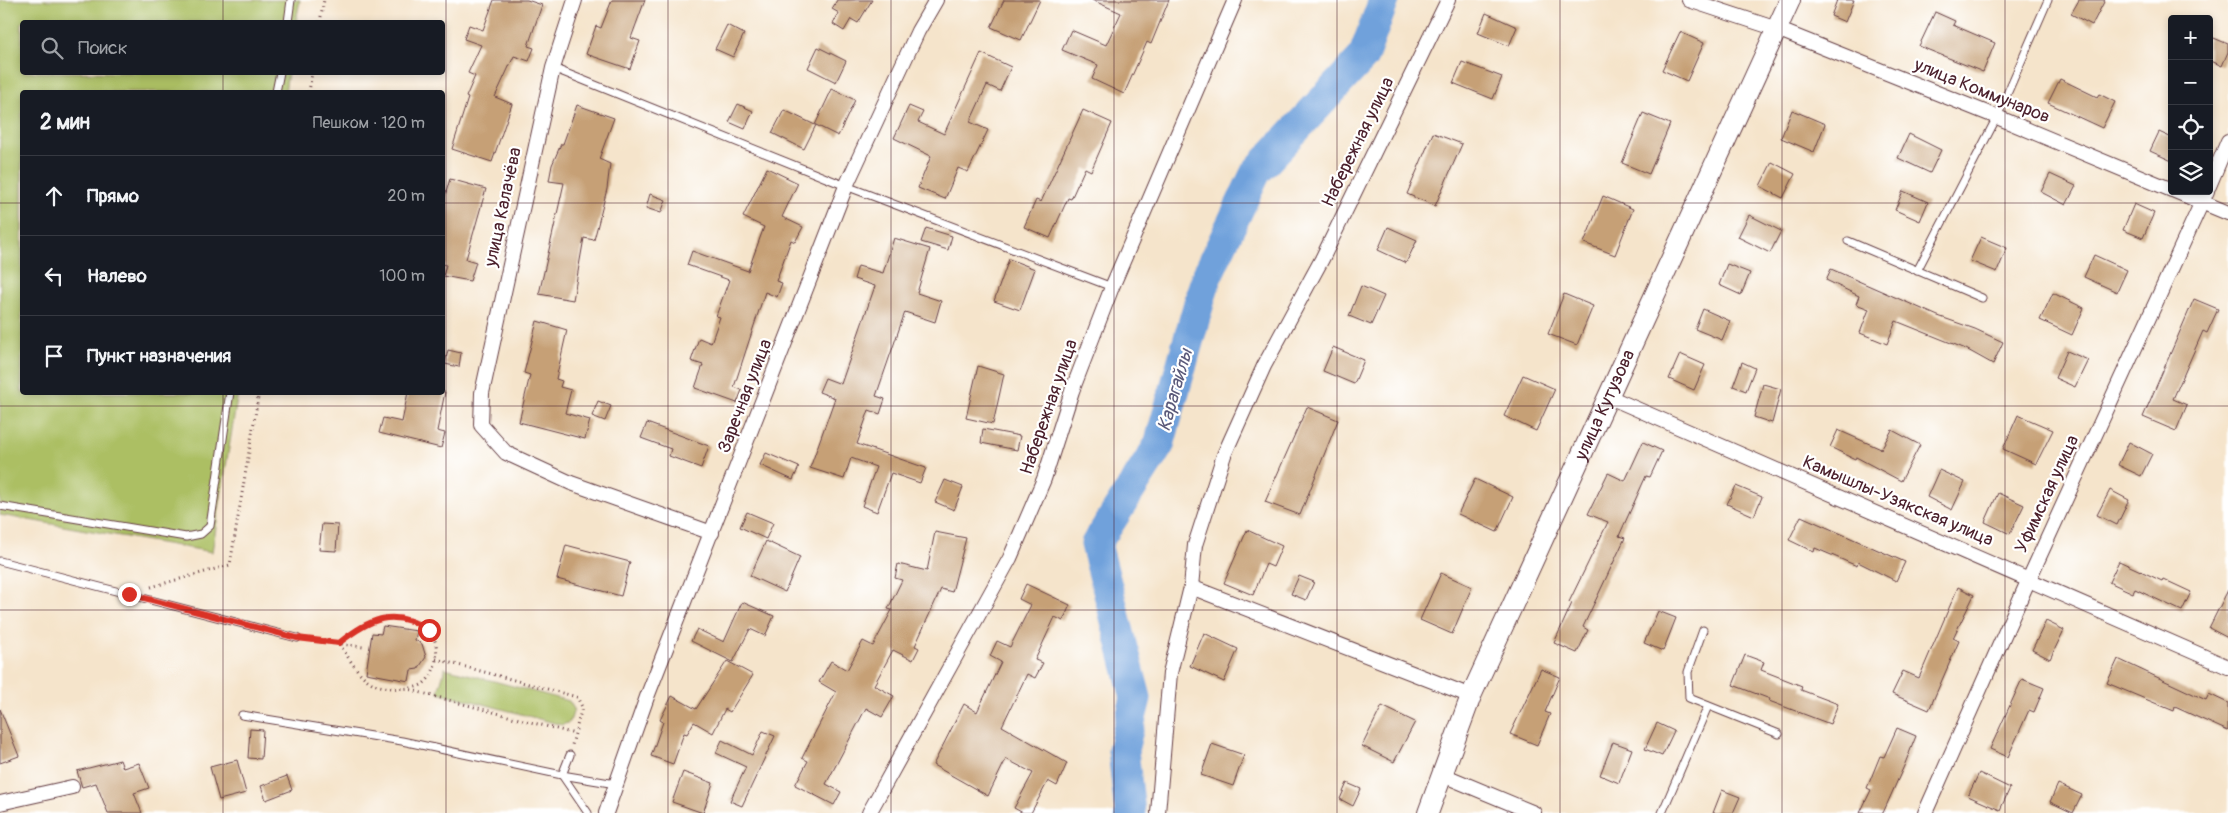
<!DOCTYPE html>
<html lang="ru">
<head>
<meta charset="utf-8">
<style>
	:root { --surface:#171b24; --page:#242831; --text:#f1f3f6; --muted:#9ea1a6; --line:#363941 }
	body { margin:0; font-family:Pangolin,sans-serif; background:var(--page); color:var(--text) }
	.controls { position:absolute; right:15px; top:15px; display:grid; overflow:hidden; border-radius:5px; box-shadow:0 2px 8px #0003 }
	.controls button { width:45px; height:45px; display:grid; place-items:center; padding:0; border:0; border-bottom:1px solid var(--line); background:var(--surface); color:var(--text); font:25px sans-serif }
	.stop { position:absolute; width:15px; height:15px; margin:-11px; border:4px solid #d93025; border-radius:50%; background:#fff }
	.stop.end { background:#d93025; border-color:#fff; box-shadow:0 1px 5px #0008 }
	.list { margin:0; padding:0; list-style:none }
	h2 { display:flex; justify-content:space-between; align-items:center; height:65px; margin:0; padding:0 20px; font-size:21px }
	h2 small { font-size:16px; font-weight:400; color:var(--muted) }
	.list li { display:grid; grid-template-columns:32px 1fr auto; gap:15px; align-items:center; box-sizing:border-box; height:80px; padding:0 20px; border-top:1px solid var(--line) }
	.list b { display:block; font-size:19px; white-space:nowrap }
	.list em { font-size:16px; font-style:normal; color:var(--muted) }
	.icon { flex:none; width:28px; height:28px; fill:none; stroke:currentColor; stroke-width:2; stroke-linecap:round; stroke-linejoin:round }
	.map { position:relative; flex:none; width:2228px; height:813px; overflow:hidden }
	.search { position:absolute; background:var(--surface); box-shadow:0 2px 8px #0003; left:20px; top:20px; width:425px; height:55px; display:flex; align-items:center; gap:12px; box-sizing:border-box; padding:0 18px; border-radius:5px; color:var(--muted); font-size:19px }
	.panel { position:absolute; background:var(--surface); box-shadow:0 2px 8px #0003; left:20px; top:90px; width:425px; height:305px; border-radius:5px }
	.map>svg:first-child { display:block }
	.green { fill:#acbf63; stroke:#7b6f47 }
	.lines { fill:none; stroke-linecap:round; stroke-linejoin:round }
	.river { stroke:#70a1db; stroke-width:31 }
	.building { fill:#c6a076 }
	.service-casing { stroke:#643d43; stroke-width:9 }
	.minor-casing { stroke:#643d43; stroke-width:16 }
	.secondary-casing { stroke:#643d43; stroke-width:22 }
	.path { stroke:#643d43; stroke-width:3; stroke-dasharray:1 4; stroke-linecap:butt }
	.service { stroke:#fff; stroke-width:7 }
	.minor { stroke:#fff; stroke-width:14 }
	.secondary { stroke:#fff; stroke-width:20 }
	.route { stroke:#d93025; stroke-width:6 }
	.grid { fill:none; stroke:#4a1f2b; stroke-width:1; stroke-opacity:0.55 }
	.labels { text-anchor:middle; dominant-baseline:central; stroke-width:4.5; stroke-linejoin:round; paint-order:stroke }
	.street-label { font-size:18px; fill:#4a1f2b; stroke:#fff }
	.water-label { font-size:19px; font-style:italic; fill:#5b5a7a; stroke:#fff }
</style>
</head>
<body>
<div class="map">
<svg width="2228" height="813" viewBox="0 0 2228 813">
	<rect width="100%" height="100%" fill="#fff"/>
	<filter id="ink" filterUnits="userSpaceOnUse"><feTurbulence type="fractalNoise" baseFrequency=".02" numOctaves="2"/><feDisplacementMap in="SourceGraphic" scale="10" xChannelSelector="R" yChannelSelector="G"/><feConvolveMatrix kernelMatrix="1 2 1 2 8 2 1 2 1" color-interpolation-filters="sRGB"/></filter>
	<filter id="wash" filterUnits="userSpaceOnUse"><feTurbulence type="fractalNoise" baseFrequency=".0096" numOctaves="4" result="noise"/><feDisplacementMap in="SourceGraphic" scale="20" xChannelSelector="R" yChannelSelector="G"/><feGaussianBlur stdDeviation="1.12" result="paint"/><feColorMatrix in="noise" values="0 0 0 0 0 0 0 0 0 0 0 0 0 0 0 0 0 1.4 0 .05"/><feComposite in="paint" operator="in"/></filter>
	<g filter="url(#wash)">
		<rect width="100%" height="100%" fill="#f5e4cb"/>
		<g class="green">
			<polygon points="0,0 300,0 296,22 22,22 22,72 288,73 285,92 22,92 22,392 238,393 212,552 0,515"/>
			<polygon points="445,668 569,701 574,709 570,722 562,725 438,692"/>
		</g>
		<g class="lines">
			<polyline class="river" points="1130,813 1123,750 1136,698 1096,544 1159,445 1206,278 1256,172 1363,57 1384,0"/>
		</g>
		<g id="blocks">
			<g class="building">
				<polygon points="494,0 527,0 542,5 528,46 534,48 529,61 514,56 495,97 512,104 492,162 452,149 468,98 466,97 475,76 468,73 481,45 464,39 469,25 483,30"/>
				<polygon points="612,0 645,0 631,38 640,41 630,69 586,54 596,26 601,28"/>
				<polygon points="837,0 872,0 858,23 851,19 844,31 833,24 839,13 832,9"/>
				<polygon points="1004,0 1040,0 1021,40 991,27"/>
				<polygon points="1092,0 1169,0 1151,44 1147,42 1124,94 1092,79 1098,65 1062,50 1071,30 1106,45 1121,13"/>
				<polygon points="1837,0 1854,0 1845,22 1831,16"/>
				<polygon points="2079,0 2105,0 2092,25 2071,14"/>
				<polygon points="1935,12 1955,21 1953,25 1995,43 1983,72 1919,46"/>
				<polygon points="1486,13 1517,27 1509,46 1478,33"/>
				<polygon points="727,25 744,34 733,57 715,49"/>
				<polygon points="1680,32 1704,43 1687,81 1662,70"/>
				<polygon points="2209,36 2228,44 2228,52 2222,66 2209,60"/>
				<polygon points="818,47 846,61 836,82 808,68"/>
				<polygon points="981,53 1011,67 1000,91 987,85 970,122 988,130 968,172 958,168 945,199 918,188 931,156 894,138 909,106 923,112 918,122 944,134"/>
				<polygon points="1462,62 1502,77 1493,99 1453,83"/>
				<polygon points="2060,79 2097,97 2099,94 2115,102 2102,128 2048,103"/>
				<polygon points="832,89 855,100 838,136 816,125 804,149 772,133 784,110 815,125"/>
				<polygon points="738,104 753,111 745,129 729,122"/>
				<polygon points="577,105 614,118 599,159 610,164 607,189 594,240 584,238 573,300 539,294 564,183 549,181 552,165 561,144 563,144"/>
				<polygon points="1083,110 1112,123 1091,171 1085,168 1071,199 1068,198 1050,238 1024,227 1036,200 1041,202"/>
				<polygon points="1792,110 1825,124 1814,152 1781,138"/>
				<polygon points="1643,113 1670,124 1649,174 1622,163"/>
				<polygon points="2159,132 2172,138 2172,161 2150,151"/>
				<polygon points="1433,133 1462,144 1435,206 1407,194"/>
				<polygon points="1909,134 1941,150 1930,173 1898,158"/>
				<polygon points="1772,162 1795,174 1783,198 1760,186"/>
				<polygon points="767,168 798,183 782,217 803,227 795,242 791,240 776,281 782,283 777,297 765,292 734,387 742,390 737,403 695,388 703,365 691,361 699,338 711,343 720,317 716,316 729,280 687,265 692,251 748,271 764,227 743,217"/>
				<polygon points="2050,174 2076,186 2066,205 2041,192"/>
				<polygon points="450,179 486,189 466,259 476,262 470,281 443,276 446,265 442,264 442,206"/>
				<polygon points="1903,191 1928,202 1920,221 1895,210"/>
				<polygon points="650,194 666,200 661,213 646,208"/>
				<polygon points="1603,196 1633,209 1615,255 1584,243"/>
				<polygon points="2134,204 2154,213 2143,238 2123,230"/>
				<polygon points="1749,215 1781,231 1770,253 1738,237"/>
				<polygon points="1388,227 1417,240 1406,263 1378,250"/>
				<polygon points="926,228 952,236 948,250 921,242"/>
				<polygon points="1981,237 2007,248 1997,272 1970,261"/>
				<polygon points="894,238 930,249 917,293 941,301 935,322 905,312 876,396 885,399 880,414 869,410 857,444 926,468 920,483 891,473 877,512 862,506 876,467 851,458 844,479 810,468 835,398 819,392 825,378 841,384 875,286 854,279 858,266 883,273"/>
				<polygon points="2094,255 2127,270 2117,292 2084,277"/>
				<polygon points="1009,259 1035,269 1020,310 994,301"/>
				<polygon points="1727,264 1750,273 1741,295 1719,285"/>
				<polygon points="1831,269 1938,316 1975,329 2003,342 1993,364 1966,349 1896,321 1887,344 1860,333 1869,309 1856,304 1859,296 1826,280"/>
				<polygon points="1361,286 1384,296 1371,325 1349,316"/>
				<polygon points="2053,293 2084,308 2072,335 2040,320"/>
				<polygon points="1564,294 1593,306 1577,345 1548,334"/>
				<polygon points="2194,299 2218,309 2207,333 2203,331 2173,399 2187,405 2176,431 2143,417"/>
				<polygon points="1703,309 1730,321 1722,340 1695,329"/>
				<polygon points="537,321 567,330 556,379 562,381 560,387 571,390 565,413 590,420 585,439 519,422 530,375 524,373"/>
				<polygon points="1333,347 1364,360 1354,384 1323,371"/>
				<polygon points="448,350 461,353 459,367 445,364"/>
				<polygon points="2067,351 2088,360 2075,387 2055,378"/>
				<polygon points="1680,354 1705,365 1694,390 1669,379"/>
				<polygon points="1742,362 1755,368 1746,391 1733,386"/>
				<polygon points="978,366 1004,374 993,424 966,418"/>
				<polygon points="1523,375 1555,389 1536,431 1504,416"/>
				<polygon points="1763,384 1781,389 1772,423 1754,417"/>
				<polygon points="408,392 445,392 437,431 445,433 441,448 379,433 383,418 402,422"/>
				<polygon points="598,401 611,406 605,421 592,416"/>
				<polygon points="1307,407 1338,420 1300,515 1265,502"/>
				<polygon points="2018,415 2053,430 2036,464 2003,449"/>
				<polygon points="647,423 709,446 701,468 669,456 671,449 641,438"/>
				<polygon points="983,429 1020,436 1017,450 981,443"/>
				<polygon points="1838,430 1881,449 1892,430 1920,445 1901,481 1856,457 1855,459 1830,447"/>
				<polygon points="1643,442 1662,451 1650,477 1646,476 1619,536 1625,538 1583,627 1588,630 1577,653 1554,643 1572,603 1569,602 1608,522 1588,514 1608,473 1625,481"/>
				<polygon points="2129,442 2152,454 2141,476 2118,465"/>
				<polygon points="766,453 799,467 793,480 760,465"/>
				<polygon points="1939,470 1965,482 1952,510 1927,497"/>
				<polygon points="1475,479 1513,497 1497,532 1458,514"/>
				<polygon points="945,480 963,487 954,510 935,502"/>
				<polygon points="1736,486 1762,497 1754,516 1727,504"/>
				<polygon points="2110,490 2129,500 2117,525 2097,515"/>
				<polygon points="1998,493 2024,505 2010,534 1985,522"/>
				<polygon points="747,512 773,523 766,539 740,527"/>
				<polygon points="1801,516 1905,562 1896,581 1858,562 1857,566 1815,548 1814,552 1789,540"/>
				<polygon points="322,524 338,525 336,551 319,550"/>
				<polygon points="1247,530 1282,546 1273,567 1266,564 1253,595 1224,583"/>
				<polygon points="935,532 966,538 952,592 941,589 915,646 919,648 913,660 893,650 874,685 894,696 882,717 866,708 826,784 841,792 834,805 795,785 808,761 802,758 836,692 819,682 831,661 847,670 863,641 873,646 892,610 888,609 902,580 895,578 898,564 927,571"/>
				<polygon points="766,541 800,557 785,592 750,576"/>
				<polygon points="566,545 630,562 621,596 557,579"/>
				<polygon points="2119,561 2162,581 2163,579 2191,592 2182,611 2135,589 2133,593 2109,582"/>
				<polygon points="1441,573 1472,587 1452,634 1420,620"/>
				<polygon points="1299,576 1314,582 1306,600 1291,594"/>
				<polygon points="1026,584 1070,605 1063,621 1055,617 1035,660 1043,663 1035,678 1027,674 1002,726 1067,763 1057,786 1048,781 1031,813 1023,813 1014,808 1033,773 1006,759 988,796 933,765 964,704 977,712 1001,662 990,656 997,641 1010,647 1031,605 1019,599"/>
				<polygon points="1958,587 1974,595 1953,638 1959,641 1929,710 1892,694 1903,671 1919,678"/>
				<polygon points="2228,590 2228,638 2209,628"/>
				<polygon points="742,602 774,616 765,636 750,629 733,662 691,641 697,629 724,642"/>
				<polygon points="1658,611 1676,618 1663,651 1644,643"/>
				<polygon points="2046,621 2064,630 2050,659 2032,650"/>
				<polygon points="383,626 417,631 415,640 422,644 426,657 418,669 411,670 409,681 366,673 372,633 381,634"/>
				<polygon points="1204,633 1238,649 1224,682 1190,666"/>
				<polygon points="1745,655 1764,662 1761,670 1802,686 1801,690 1838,704 1830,724 1769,701 1770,699 1733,685"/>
				<polygon points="2118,659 2206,700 2209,694 2228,703 2228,731 2175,707 2174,711 2107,683"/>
				<polygon points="727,661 753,675 730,712 725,709 713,733 694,722 687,734 684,733 673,764 651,756 663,722 660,720 672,696 696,709"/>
				<polygon points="1541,669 1560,677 1545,712 1550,714 1537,745 1510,734"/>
				<polygon points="2022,679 2044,688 2034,712 2029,710 2008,757 1990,749"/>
				<polygon points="1382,706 1415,722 1394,762 1362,746"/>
				<polygon points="0,709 19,756 0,763"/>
				<polygon points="1657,723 1674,731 1662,756 1645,749"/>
				<polygon points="1897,728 1916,736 1904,766 1883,813 1860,813 1871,790 1867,788 1880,756 1884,757"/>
				<polygon points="250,729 263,730 261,759 248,758"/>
				<polygon points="763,731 775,736 742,806 730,801 746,767 716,753 722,740 752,755"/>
				<polygon points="1613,742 1632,749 1619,783 1600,775"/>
				<polygon points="1212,744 1244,755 1233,786 1201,775"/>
				<polygon points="120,760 123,768 139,763 149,788 134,793 142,813 108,813 96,783 82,787 77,771"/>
				<polygon points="237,760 246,793 219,800 210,767"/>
				<polygon points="683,772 713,783 703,813 672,802"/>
				<polygon points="1979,773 2010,788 2000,810 1968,796"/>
				<polygon points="287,776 292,790 266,800 261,786"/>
				<polygon points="1347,783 1361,789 1353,806 1340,799"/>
				<polygon points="2058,784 2082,795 2073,813 2050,802"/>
				<polygon points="1722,790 1740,797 1733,813 1713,813"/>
			</g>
		</g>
	</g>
	<g filter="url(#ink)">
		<use href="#blocks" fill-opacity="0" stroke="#643d43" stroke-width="1"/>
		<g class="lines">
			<defs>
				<g id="service">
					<polyline points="288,22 291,0"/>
					<polyline points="553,68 846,186 1112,287"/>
					<polyline points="276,92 280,72"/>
					<polyline points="1848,241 1982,298"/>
					<polyline points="1917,271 1997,117 2048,0"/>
					<polyline points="0,506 186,537 201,534 210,526 230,392"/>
					<polyline points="0,561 297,638"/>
					<polyline points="1703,630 1688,672 1689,698 1779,734"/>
					<polyline points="242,715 402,741 562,775 616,784"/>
					<polyline points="570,755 562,775 588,813"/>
					<polyline points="1662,813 1708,706"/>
				</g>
				<g id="minor">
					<polyline points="575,0 553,68 482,393 481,425 506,453 571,483 712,533"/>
					<polyline points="1689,0 1777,29 1997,117 2172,190"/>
					<polyline points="2209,186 2228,141"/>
					<polyline points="2175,191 2228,213"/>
					<polyline points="1607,396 2228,667"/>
					<polyline points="1191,587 1471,696"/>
					<polyline points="1443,775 1534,813"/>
					<polyline points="0,803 72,787"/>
					<polyline points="606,813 647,697 846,186 918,31 936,0"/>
					<polyline points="869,813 1010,558 1044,479 1072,391 1112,287 1235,0"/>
					<polyline points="1158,813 1170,673 1191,587 1195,545 1224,455 1264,366 1322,259 1448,0"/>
					<polyline points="1925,813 2029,579 2207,191"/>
				</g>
				<g id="secondary">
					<path id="s1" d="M1428,813L1471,696L1790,0"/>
				</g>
			</defs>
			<use href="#service" class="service-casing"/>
			<use href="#minor" class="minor-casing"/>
			<use href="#secondary" class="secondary-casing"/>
			<g class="path">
				<polyline points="320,22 324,0"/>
				<polyline points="309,92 312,72"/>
				<polyline points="151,587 230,565 259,392"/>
				<path d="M384,617C399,619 416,618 428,629C442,642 438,673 423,684C413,691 385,689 374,684C359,677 348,657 339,643L359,628Z"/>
				<polyline points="307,639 363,647"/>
				<polyline points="436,659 577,697 582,707 572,745"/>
				<polyline points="411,690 575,734"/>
			</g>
			<use href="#service" class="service"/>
			<use href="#minor" class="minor"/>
			<use href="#secondary" class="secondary"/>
		</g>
	</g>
	<g class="lines" filter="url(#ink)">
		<path class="route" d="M129,594L297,638L339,643C370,619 392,607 429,630"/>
	</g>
	<path class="grid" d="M223,0V22M446,0V813M668,0V813M891,0V813M1114,0V813M1337,0V813M1560,0V813M1782,0V813M2005,0V813M223,72V92M0,203H22M442,203H2228M223,392V813M0,406H2228M0,610H2228"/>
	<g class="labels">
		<g class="street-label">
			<text transform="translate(1982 91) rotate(22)">улица Коммунаров</text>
			<text transform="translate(1358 142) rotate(-64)">Набережная улица</text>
			<text transform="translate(503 207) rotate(-78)">улица Калачёва</text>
			<text transform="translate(745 396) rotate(-69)">Заречная улица</text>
			<text stroke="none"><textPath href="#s1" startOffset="445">улица Кутузова</textPath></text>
			<text transform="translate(1049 407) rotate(-71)">Набережная улица</text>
			<text transform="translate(2047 494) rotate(-65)">Уфимская улица</text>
			<text transform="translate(1898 501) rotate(23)">Камышлы-Узякская улица</text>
		</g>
		<g class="water-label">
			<text transform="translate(1175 390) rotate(-74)">Карагайлы</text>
		</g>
	</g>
</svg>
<div class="controls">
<button>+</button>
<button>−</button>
<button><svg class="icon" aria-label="locate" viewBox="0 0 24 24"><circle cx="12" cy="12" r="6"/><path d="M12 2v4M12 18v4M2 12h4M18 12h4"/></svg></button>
<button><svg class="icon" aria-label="layers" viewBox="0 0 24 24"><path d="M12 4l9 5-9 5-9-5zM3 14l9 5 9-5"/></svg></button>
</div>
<div class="stop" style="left:429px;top:630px"></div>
<div class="stop end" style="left:129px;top:594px"></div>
<div class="search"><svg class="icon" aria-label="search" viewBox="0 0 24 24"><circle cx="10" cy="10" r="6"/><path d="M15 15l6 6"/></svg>Поиск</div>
<section class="panel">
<h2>2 мин<small>Пешком · 120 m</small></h2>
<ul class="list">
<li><svg class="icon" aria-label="ahead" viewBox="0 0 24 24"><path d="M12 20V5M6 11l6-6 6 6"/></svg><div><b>Прямо</b></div><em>20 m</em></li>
<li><svg class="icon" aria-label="left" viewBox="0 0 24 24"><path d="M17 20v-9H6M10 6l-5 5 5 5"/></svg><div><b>Налево</b></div><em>100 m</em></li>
<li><svg class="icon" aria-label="arrive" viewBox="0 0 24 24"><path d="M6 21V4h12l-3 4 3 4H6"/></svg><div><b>Пункт назначения</b></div></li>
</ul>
</section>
</div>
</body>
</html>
